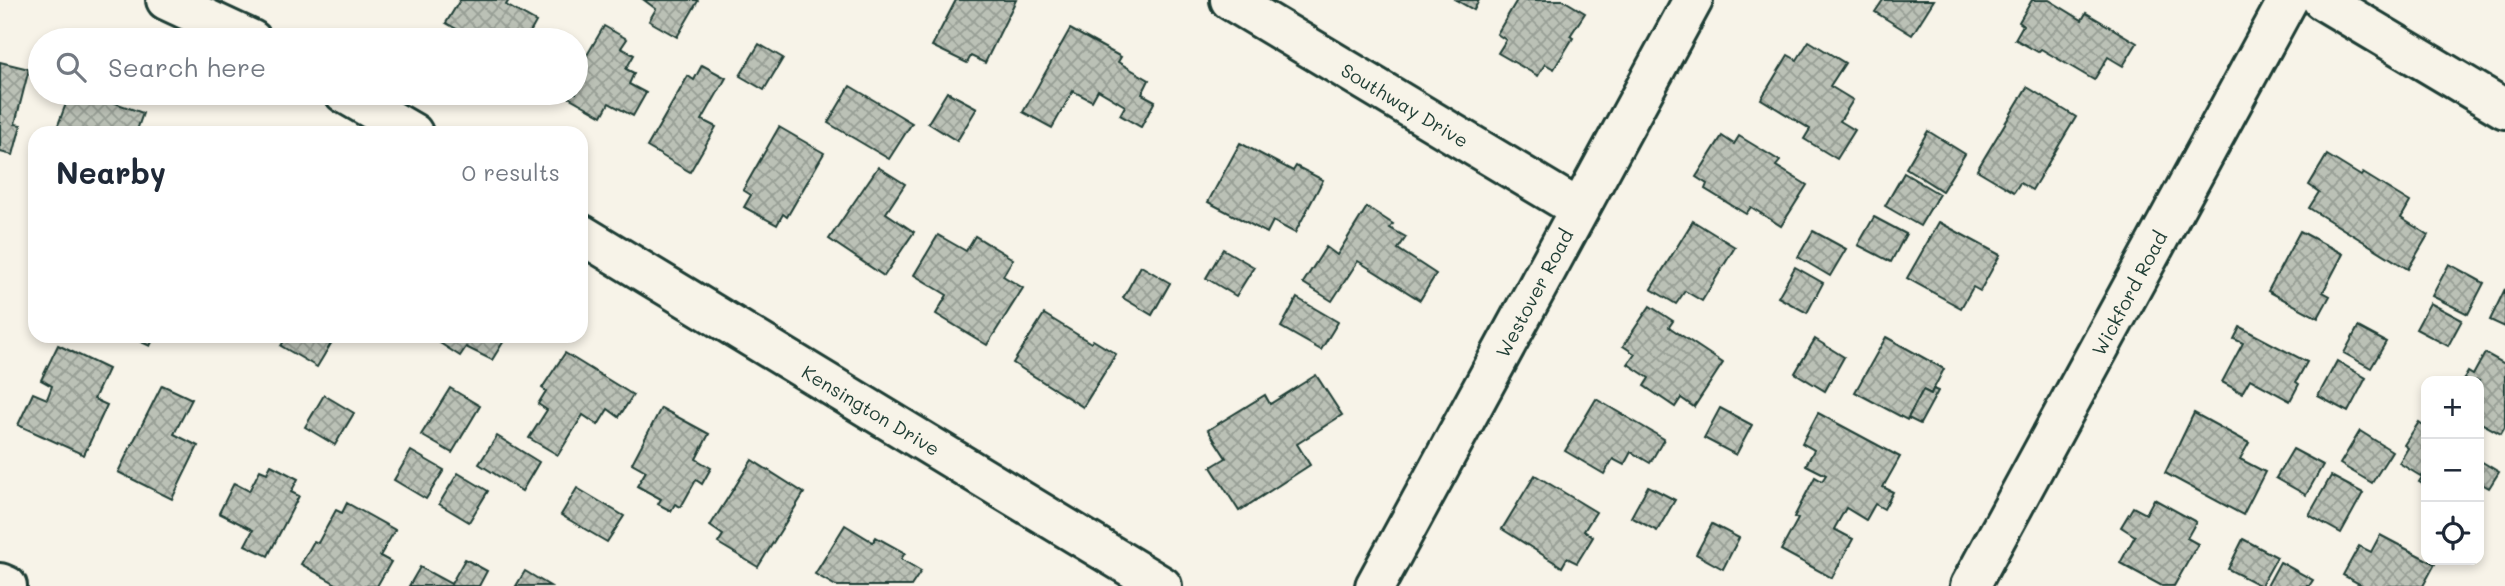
<!DOCTYPE html>
<html lang="en">
<head>
<meta charset="utf-8">
<style>
	:root { --surface:#fff; --page:#f6f6f7; --text:#1f2937; --muted:#747a83; --line:#e0e1e3 }
	body { margin:0; font-family:Mali,sans-serif; background:var(--page); color:var(--text) }
	.controls { position:absolute; right:21px; bottom:21px; display:grid; overflow:hidden; border-radius:14px; box-shadow:0 4px 10px #0003 }
	.controls button { width:63px; height:63px; display:grid; place-items:center; padding:0; border:0; border-bottom:2px solid var(--line); background:var(--surface); color:var(--text); font:35px sans-serif }
	.list { margin:0; padding:0; list-style:none }
	h2 { display:flex; justify-content:space-between; align-items:center; height:91px; margin:0; padding:0 28px; font-size:30px }
	h2 small { font-size:23px; font-weight:400; color:var(--muted) }
	.icon { flex:none; width:38px; height:38px; fill:none; stroke:currentColor; stroke-width:2; stroke-linecap:round; stroke-linejoin:round }
	.map { position:relative; flex:none; width:2505px; height:586px; overflow:hidden }
	.search { position:absolute; background:var(--surface); box-shadow:0 4px 10px #0003; left:28px; top:28px; width:560px; height:77px; display:flex; align-items:center; gap:18px; box-sizing:border-box; padding:0 24px; border-radius:38px; color:var(--muted); font-size:26px }
	.panel { position:absolute; background:var(--surface); box-shadow:0 4px 10px #0003; left:28px; top:126px; width:560px; height:217px; border-radius:21px }
	.map>svg:first-child { display:block }
	.building { fill:url(#building-cross-hatch); stroke:#1f3d34; stroke-width:2 }
	.lines { fill:none; stroke-linecap:round; stroke-linejoin:round }
	.minor-casing { stroke:#1f3d34; stroke-width:44 }
	.minor { stroke:#f7f3e8; stroke-width:38 }
	.labels { text-anchor:middle; dominant-baseline:central; stroke-width:5; stroke-linejoin:round; paint-order:stroke }
	.street-label { font-size:19px; fill:#1f3d34; stroke:#f7f3e8 }
</style>
</head>
<body>
<div class="map">
<svg width="2505" height="586" viewBox="0 0 2505 586">
	<defs>
		<pattern id="building-cross-hatch" width="8" height="8" patternUnits="userSpaceOnUse" patternTransform="scale(1.75)"><rect width="8" height="8" fill="#bbc1b6"/><path d="M0 0l8 8M0 8l8-8" fill="none" stroke="#979e95"/></pattern>
	</defs>
	<rect width="100%" height="100%" fill="#f7f3e8"/>
	<filter id="ink" filterUnits="userSpaceOnUse"><feTurbulence type="fractalNoise" baseFrequency=".0143" numOctaves="2"/><feDisplacementMap in="SourceGraphic" scale="14" xChannelSelector="R" yChannelSelector="G"/><feConvolveMatrix kernelMatrix="1 2 1 2 8 2 1 2 1" color-interpolation-filters="sRGB"/></filter>
	<g filter="url(#ink)">
		<g class="building">
			<polygon points="460,0 509,0 506,5 536,22 526,40 476,40 446,23"/>
			<polygon points="644,0 697,0 698,1 677,37 649,21 656,9"/>
			<polygon points="956,0 1016,0 985,63 971,56 967,63 932,46"/>
			<polygon points="1456,0 1479,0 1474,10"/>
			<polygon points="1517,0 1563,0 1585,13 1570,36 1573,38 1554,69 1545,64 1538,76 1498,53 1506,40 1497,34"/>
			<polygon points="1883,0 1934,0 1912,35 1875,12"/>
			<polygon points="2032,0 2049,0 2082,20 2086,13 2137,43 2123,66 2108,57 2094,80 2041,49 2038,52 2015,39 2023,25 2019,22"/>
			<polygon points="604,26 627,39 621,48 634,55 626,69 634,73 629,84 646,93 633,116 609,103 602,116 563,94 576,93 576,58 583,62"/>
			<polygon points="1070,29 1121,57 1118,62 1149,80 1142,94 1155,101 1141,127 1120,115 1125,106 1098,90 1092,101 1073,91 1052,128 1023,112"/>
			<polygon points="1809,41 1845,63 1830,86 1853,100 1840,121 1855,130 1837,159 1804,139 1810,129 1761,99 1788,55 1797,60"/>
			<polygon points="759,44 783,58 764,90 740,76"/>
			<polygon points="0,62 29,69 15,124 21,125 13,155 0,152"/>
			<polygon points="702,65 726,78 702,120 716,127 690,172 647,147 688,76 694,80"/>
			<polygon points="850,86 912,123 889,159 828,123"/>
			<polygon points="2027,87 2076,117 2032,190 2020,183 2014,192 1977,170"/>
			<polygon points="947,92 977,108 957,141 928,123"/>
			<polygon points="70,93 88,93 143,113 136,133 55,133"/>
			<polygon points="779,127 824,153 787,217 783,214 777,225 744,207 751,195 743,190"/>
			<polygon points="1928,131 1965,154 1942,191 1906,168"/>
			<polygon points="1722,136 1734,144 1739,136 1780,161 1776,166 1807,185 1781,226 1751,207 1746,214 1705,189 1707,184 1696,177"/>
			<polygon points="1240,143 1293,171 1296,166 1323,180 1295,233 1273,221 1267,233 1208,202"/>
			<polygon points="2327,155 2361,176 2363,173 2410,202 2401,218 2428,235 2408,269 2309,208 2319,192 2309,185"/>
			<polygon points="878,167 905,184 886,213 914,232 884,276 829,239"/>
			<polygon points="1904,173 1939,194 1920,226 1885,206"/>
			<polygon points="1367,207 1393,224 1390,228 1406,237 1398,249 1436,274 1420,300 1358,261 1332,301 1303,283 1326,247 1337,255"/>
			<polygon points="1874,217 1906,234 1891,262 1858,245"/>
			<polygon points="1693,221 1735,247 1702,301 1685,291 1676,304 1651,289"/>
			<polygon points="1939,222 2000,255 1980,291 1973,287 1961,308 1907,278"/>
			<polygon points="1813,231 1846,249 1830,276 1798,257"/>
			<polygon points="2300,231 2343,254 2323,292 2330,296 2318,318 2268,291"/>
			<polygon points="938,235 966,251 975,236 1013,259 1003,276 1023,288 987,345 936,314 947,295 914,275"/>
			<polygon points="1223,249 1254,267 1236,296 1206,278"/>
			<polygon points="2449,264 2484,283 2468,314 2432,296"/>
			<polygon points="1141,266 1170,283 1152,315 1123,298"/>
			<polygon points="1795,267 1823,283 1807,313 1778,297"/>
			<polygon points="2505,289 2505,327 2490,320"/>
			<polygon points="1297,298 1338,322 1321,350 1281,327"/>
			<polygon points="2430,303 2462,320 2448,346 2416,329"/>
			<polygon points="1650,306 1673,321 1669,327 1723,363 1694,407 1681,398 1675,407 1644,386 1649,378 1628,364 1635,354 1623,346"/>
			<polygon points="1044,314 1091,343 1093,340 1116,354 1083,407 1013,363"/>
			<polygon points="2240,327 2307,362 2296,382 2299,384 2290,401 2250,379 2242,393 2222,382 2243,343 2234,339"/>
			<polygon points="2358,327 2386,342 2371,368 2344,353"/>
			<polygon points="128,336 155,336 150,346"/>
			<polygon points="287,336 333,336 335,337 317,367 281,346"/>
			<polygon points="429,336 507,336 492,360 466,347 460,356"/>
			<polygon points="1886,337 1944,369 1931,394 1923,390 1907,420 1855,392"/>
			<polygon points="1815,339 1844,357 1825,391 1795,373"/>
			<polygon points="58,345 108,369 94,399 107,405 84,455 18,425 33,393 47,399 52,386 41,380"/>
			<polygon points="565,353 633,395 619,417 608,409 598,425 583,415 558,455 529,438 547,410 538,404 546,391 542,388"/>
			<polygon points="2485,353 2505,364 2505,427 2501,434 2479,422 2479,381 2463,381 2468,372 2473,375"/>
			<polygon points="2337,361 2366,378 2348,412 2318,396"/>
			<polygon points="1316,375 1342,415 1297,444 1310,465 1239,511 1211,467 1226,458 1208,430 1265,395 1270,404"/>
			<polygon points="162,385 192,399 174,434 198,446 172,499 118,472"/>
			<polygon points="450,388 480,406 452,453 421,435"/>
			<polygon points="1933,389 1938,391 1920,424 1908,418 1923,390 1931,394"/>
			<polygon points="324,395 354,413 335,445 305,427"/>
			<polygon points="1596,399 1664,439 1650,463 1631,452 1624,465 1613,459 1604,474 1565,451"/>
			<polygon points="661,408 709,434 696,459 711,468 702,484 696,480 681,507 675,504 671,511 658,504 661,499 637,486 646,471 632,463"/>
			<polygon points="1720,408 1752,425 1736,455 1704,438"/>
			<polygon points="1818,413 1900,457 1883,487 1893,492 1884,509 1875,504 1866,520 1846,508 1834,529 1853,539 1832,578 1781,550 1798,519 1794,517 1815,477 1822,481 1826,475 1806,465 1814,450 1802,443"/>
			<polygon points="2194,413 2249,443 2240,459 2265,472 2243,515 2165,473"/>
			<polygon points="2419,422 2426,427 2426,486 2419,482 2422,477 2399,463 2408,448 2404,445"/>
			<polygon points="2360,431 2392,451 2372,483 2340,464"/>
			<polygon points="497,436 539,462 522,491 479,464"/>
			<polygon points="2293,449 2323,465 2306,495 2276,478"/>
			<polygon points="411,451 444,470 426,499 394,480"/>
			<polygon points="752,460 804,493 758,567 718,543 723,535 710,526"/>
			<polygon points="2479,460 2499,472 2489,488 2480,483 2479,486"/>
			<polygon points="271,465 298,479 291,492 299,496 268,556 245,545 253,530 219,513 234,483 249,491 260,470 267,473"/>
			<polygon points="458,473 488,491 469,522 439,504"/>
			<polygon points="1535,475 1596,512 1584,531 1593,537 1577,563 1567,558 1562,567 1502,529"/>
			<polygon points="2331,476 2363,493 2341,533 2309,515"/>
			<polygon points="1648,486 1675,500 1657,531 1631,517"/>
			<polygon points="577,488 624,516 607,542 561,515"/>
			<polygon points="2154,499 2196,522 2187,538 2198,544 2174,586 2162,586 2120,563 2135,536 2121,527 2133,507 2146,514"/>
			<polygon points="347,503 395,530 380,556 391,562 377,586 340,586 301,564 314,541 318,543 336,510 342,513"/>
			<polygon points="1712,524 1739,538 1723,569 1696,554"/>
			<polygon points="845,525 873,542 876,537 905,553 901,559 921,571 911,586 836,586 815,574"/>
			<polygon points="2380,535 2435,564 2423,586 2363,586 2343,575 2359,546 2371,552"/>
			<polygon points="2243,539 2277,557 2261,586 2228,569"/>
			<polygon points="465,559 487,571 479,586 409,586 420,567 451,584"/>
			<polygon points="2280,562 2313,580 2309,586 2267,586"/>
			<polygon points="525,571 550,586 516,586"/>
		</g>
		<g class="lines">
			<defs>
				<g id="minor">
					<polyline points="166,0 252,40"/>
					<polyline points="1230,0 1579,209"/>
					<polyline points="2322,0 2505,109"/>
					<polyline points="344,93 413,133"/>
					<polyline points="581,234 1162,586"/>
					<polyline points="0,583 7,586"/>
					<polyline points="1375,586 1693,0"/>
					<polyline points="1970,586 2288,0"/>
				</g>
			</defs>
			<use href="#minor" class="minor-casing"/>
			<use href="#minor" class="minor"/>
		</g>
	</g>
	<g class="labels">
		<g class="street-label">
			<text transform="translate(1405 105) rotate(31)">Southway Drive</text>
			<text transform="translate(1534 293) rotate(-62)">Westover Road</text>
			<text transform="translate(2129 293) rotate(-62)">Wickford Road</text>
			<text transform="translate(871 410) rotate(31)">Kensington Drive</text>
		</g>
	</g>
</svg>
<div class="controls">
<button>+</button>
<button>−</button>
<button><svg class="icon" aria-label="locate" viewBox="0 0 24 24"><circle cx="12" cy="12" r="6"/><path d="M12 2v4M12 18v4M2 12h4M18 12h4"/></svg></button>
</div>
<div class="search"><svg class="icon" aria-label="search" viewBox="0 0 24 24"><circle cx="10" cy="10" r="6"/><path d="M15 15l6 6"/></svg>Search here</div>
<section class="panel">
<h2>Nearby<small>0 results</small></h2>
<ul class="list">
</ul>
</section>
</div>
</body>
</html>
